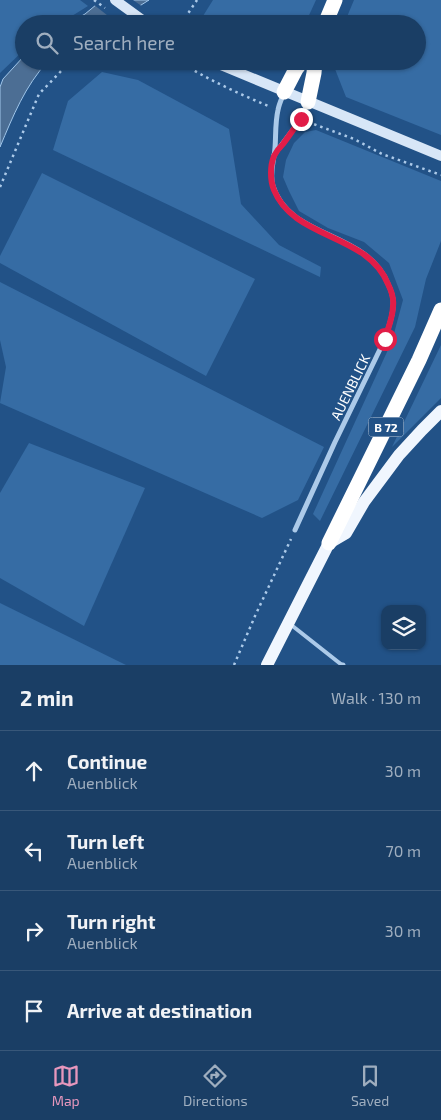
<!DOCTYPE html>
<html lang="en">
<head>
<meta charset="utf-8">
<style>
	:root { --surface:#1a3e65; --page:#27496e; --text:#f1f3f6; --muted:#9faebf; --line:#385779; --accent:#e797bd }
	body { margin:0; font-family:"Exo 2",sans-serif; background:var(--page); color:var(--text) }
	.controls { position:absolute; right:15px; bottom:15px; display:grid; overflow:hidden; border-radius:10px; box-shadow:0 1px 4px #0004 }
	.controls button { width:45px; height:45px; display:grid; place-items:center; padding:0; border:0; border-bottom:1px solid var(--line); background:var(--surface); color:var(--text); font:25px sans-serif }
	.stop { position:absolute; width:15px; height:15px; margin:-11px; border:4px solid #e11d48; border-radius:50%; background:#fff }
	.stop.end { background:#e11d48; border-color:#fff; box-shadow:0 1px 5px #0008 }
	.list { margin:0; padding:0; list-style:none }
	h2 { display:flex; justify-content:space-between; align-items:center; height:65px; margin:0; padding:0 20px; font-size:21px }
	h2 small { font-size:16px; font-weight:400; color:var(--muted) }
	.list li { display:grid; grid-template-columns:32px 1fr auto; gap:15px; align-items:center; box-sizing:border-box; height:80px; padding:0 20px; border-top:1px solid var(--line) }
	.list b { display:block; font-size:19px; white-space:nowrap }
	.list p { margin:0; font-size:16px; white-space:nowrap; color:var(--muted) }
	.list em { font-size:16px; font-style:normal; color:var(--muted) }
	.icon { flex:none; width:28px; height:28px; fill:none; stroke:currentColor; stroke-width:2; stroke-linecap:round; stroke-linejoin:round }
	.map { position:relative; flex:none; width:441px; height:665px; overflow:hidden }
	.search { position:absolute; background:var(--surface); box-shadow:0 1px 4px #0004; left:15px; right:15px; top:15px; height:55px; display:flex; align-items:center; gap:12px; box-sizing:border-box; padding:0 18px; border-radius:28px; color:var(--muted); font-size:19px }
	.sheet { height:385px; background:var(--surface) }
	nav { display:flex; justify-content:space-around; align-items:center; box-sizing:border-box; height:70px; border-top:1px solid var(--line); background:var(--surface); font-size:14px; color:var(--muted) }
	nav a { display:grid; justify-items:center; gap:2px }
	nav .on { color:var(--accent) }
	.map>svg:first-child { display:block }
	.green { fill:#366ca4 }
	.water { fill:#4c6e94; stroke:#a0c6ea }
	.pier { fill:#225287 }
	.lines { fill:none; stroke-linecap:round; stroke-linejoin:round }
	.path { stroke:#accae9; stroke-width:2.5; stroke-dasharray:2.5 4; stroke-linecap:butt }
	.lane { stroke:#accae9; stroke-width:4 }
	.street { stroke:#accae9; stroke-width:5 }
	.secondary { stroke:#d7e6f7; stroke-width:10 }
	.primary { stroke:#f0f6fe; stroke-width:12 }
	.highway { stroke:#fff; stroke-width:15 }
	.route { stroke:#e11d48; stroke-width:6 }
	.labels { text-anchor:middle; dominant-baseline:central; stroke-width:4; stroke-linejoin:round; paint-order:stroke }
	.shield { fill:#225287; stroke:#bdcbdb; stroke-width:1 }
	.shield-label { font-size:12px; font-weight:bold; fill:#fff }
	.street-label { font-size:14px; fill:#fff; stroke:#225287 }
</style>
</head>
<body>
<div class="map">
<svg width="441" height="665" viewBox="0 0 441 665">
	<rect width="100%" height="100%" fill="#225287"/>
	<g class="green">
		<polygon points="0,0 80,0 88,6 59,24 24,24 24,50 0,73"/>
		<polygon points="213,0 316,0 305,24 198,24"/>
		<polygon points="354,0 441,0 441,135 346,97 335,69 336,61 417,61 417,24 344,24"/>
		<polygon points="102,72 138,80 229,129 241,204 279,245 321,267 320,277 53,150 68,101"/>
		<polygon points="316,130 441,181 441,241 426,279 415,327 320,521 313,514 392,341 403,300 389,263 364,242 328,228 299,211 289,191 283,177 286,160 294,143 305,132"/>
		<polygon points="42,173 255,279 206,376 0,263 0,256"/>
		<polygon points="0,282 324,447 298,500 262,518 0,403 6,367 0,340"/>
		<polygon points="441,345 441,398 392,447"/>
		<polygon points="29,443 145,488 84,626 0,578 0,493"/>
		<polygon points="0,603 126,665 0,665"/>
	</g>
	<g class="water">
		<polygon points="102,0 149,0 111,24 67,24 85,14"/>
		<path d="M24,56V61H48C25,86 13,116 0,147V87L3,79Z"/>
	</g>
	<polygon class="pier" points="98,0 133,0 143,7 117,23 93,4"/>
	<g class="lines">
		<g class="path">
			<polyline points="94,0 105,8"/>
			<polyline points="182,24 185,18 197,0"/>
			<path d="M178,61C207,79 239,94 271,107"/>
			<polyline points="308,122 354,139 382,154 441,175"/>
			<polyline points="0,187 39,94 65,67 77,61"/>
			<polyline points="234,665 255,616 291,539"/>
		</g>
		<polyline class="lane" points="290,624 342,665"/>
		<g class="street">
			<path d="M284,93C282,98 279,104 278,110C275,123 276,136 275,148C274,161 269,174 273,186C289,239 368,231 388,284C391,290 394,299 393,306C393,317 388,328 385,339L335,442L295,530"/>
			<polyline points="274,155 301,119 307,104"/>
			<polyline points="342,665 343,665"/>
		</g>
		<g class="secondary">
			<polyline points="115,0 148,24"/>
			<polyline points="211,61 441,156"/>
		</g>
		<polyline class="primary" points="267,665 329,543 346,533 364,502 399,455 422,430 441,411"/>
		<g class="highway">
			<polyline points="325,24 335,0"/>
			<polyline points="284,92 296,69 302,61"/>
			<polyline points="308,102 314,73 315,61"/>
			<polyline points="329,543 419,360 441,310"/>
		</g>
	</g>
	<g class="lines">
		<path class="route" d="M301,119C295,127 289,136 283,144C280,147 276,152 274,156C270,166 270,180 274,190C294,240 368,233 388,284C391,290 394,299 393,306C393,317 388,328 385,339"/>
	</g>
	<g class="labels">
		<rect class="shield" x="368.5" y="417.5" width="35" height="19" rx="4"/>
		<g class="shield-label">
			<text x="386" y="427">B 72</text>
		</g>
		<g class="street-label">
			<text transform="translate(350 387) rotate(-64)">AUENBLICK</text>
		</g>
	</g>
</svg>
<div class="controls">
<button><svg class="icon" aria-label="layers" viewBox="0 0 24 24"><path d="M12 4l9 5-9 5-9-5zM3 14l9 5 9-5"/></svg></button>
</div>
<div class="stop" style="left:385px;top:339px"></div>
<div class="stop end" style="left:301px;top:119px"></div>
<div class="search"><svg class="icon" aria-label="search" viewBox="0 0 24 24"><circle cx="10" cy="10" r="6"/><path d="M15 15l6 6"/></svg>Search here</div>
</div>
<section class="sheet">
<h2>2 min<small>Walk · 130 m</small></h2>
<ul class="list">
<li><svg class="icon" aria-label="ahead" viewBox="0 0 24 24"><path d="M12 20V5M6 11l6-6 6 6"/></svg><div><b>Continue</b><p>Auenblick</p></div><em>30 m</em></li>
<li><svg class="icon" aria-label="left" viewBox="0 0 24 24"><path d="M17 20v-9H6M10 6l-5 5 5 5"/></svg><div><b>Turn left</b><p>Auenblick</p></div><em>70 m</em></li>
<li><svg class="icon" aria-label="right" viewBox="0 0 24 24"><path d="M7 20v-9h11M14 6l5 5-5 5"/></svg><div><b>Turn right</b><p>Auenblick</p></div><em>30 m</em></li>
<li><svg class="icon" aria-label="arrive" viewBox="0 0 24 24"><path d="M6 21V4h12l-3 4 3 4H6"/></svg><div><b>Arrive at destination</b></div></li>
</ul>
</section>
<nav>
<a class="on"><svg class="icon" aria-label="map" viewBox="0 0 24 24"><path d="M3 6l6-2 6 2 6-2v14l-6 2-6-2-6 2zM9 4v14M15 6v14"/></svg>Map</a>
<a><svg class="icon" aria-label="directions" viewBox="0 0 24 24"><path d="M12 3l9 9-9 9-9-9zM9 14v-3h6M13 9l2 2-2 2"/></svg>Directions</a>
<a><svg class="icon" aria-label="saved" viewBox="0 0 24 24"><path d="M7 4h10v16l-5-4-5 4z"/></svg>Saved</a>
</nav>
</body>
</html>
